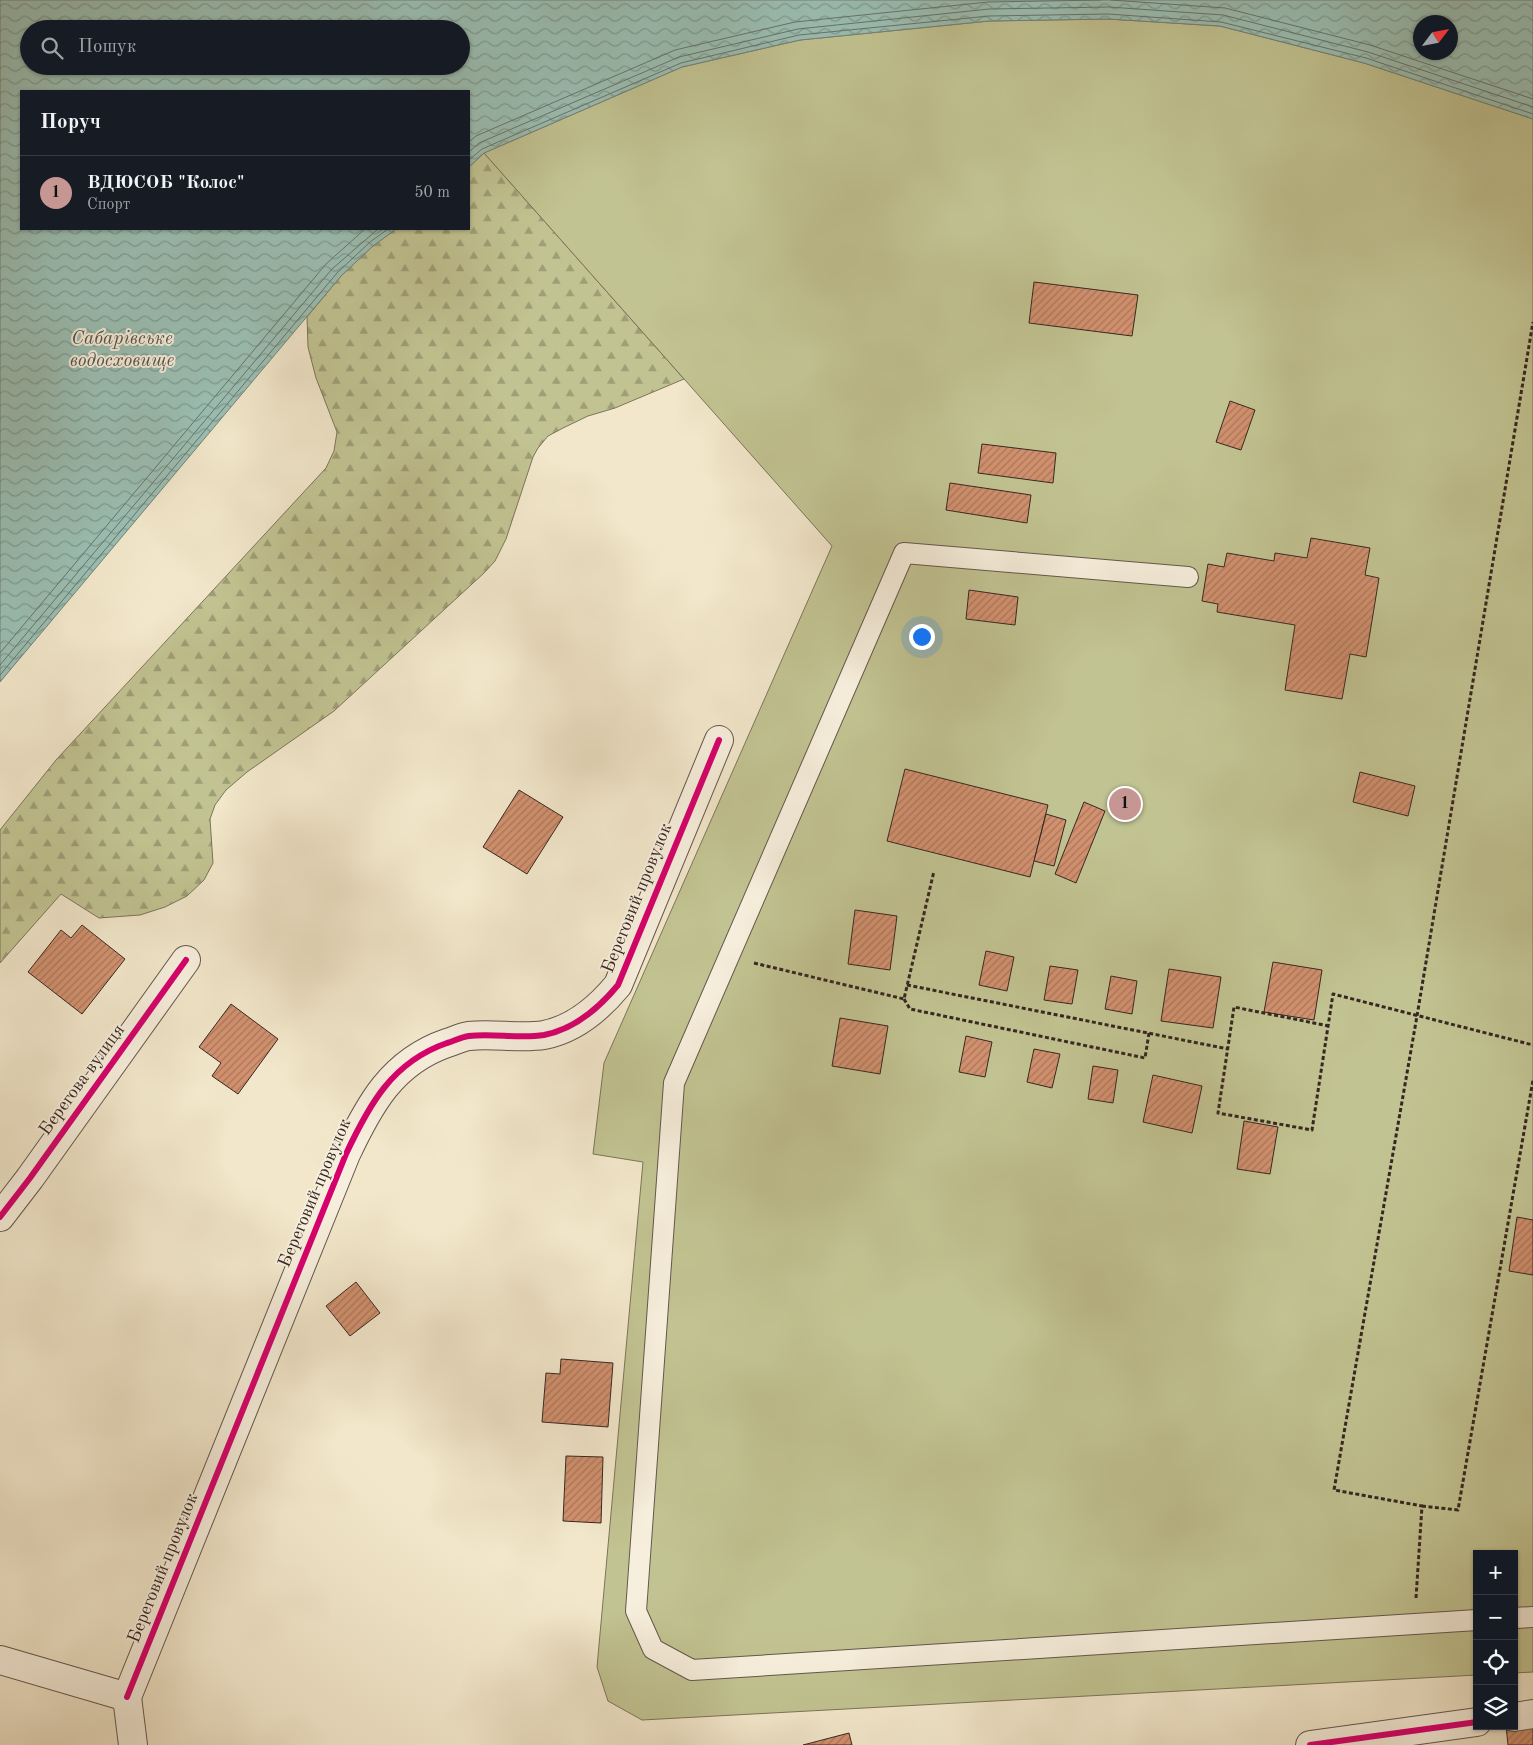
<!DOCTYPE html>
<html lang="uk">
<head>
<meta charset="utf-8">
<style>
	:root { --surface:#171b24; --page:#242831; --text:#f1f3f6; --muted:#9ea1a6; --line:#363941; --accent:#c59692 }
	body { margin:0; font-family:"Old Standard TT",serif; background:var(--page); color:var(--text) }
	.controls { position:absolute; right:15px; bottom:15px; display:grid; overflow:hidden; border-radius:0px; box-shadow:0 1px 4px #0004 }
	.controls button { width:45px; height:45px; display:grid; place-items:center; padding:0; border:0; border-bottom:1px solid var(--line); background:var(--surface); color:var(--text); font:25px sans-serif }
	.compass { position:absolute; left:1413px; top:15px; width:45px; height:45px; border-radius:50%; background:var(--surface); box-shadow:0 1px 4px #0004; rotate:58deg }
	.you { position:absolute; left:921px; top:636px; width:18px; height:18px; margin:-12px; border:4px solid #fff; border-radius:50%; background:#1a73e8; box-shadow:0 0 0 8px #1a73e833 }
	.badge { display:grid; place-items:center; width:32px; height:32px; border-radius:50%; background:var(--accent); color:#111; font-size:16px; font-weight:700 }
	.pin { position:absolute; translate:-50% -50%; border:2px solid #fff; box-shadow:0 1px 5px #0006 }
	.list { margin:0; padding:0; list-style:none }
	h2 { display:flex; justify-content:space-between; align-items:center; height:65px; margin:0; padding:0 20px; font-size:21px }
	h2 small { font-size:16px; font-weight:400; color:var(--muted) }
	.list li { display:grid; grid-template-columns:32px 1fr auto; gap:15px; align-items:center; box-sizing:border-box; height:75px; padding:0 20px; border-top:1px solid var(--line) }
	.list b { display:block; font-size:19px; white-space:nowrap }
	.list p { margin:0; font-size:16px; white-space:nowrap; color:var(--muted) }
	.list em { font-size:16px; font-style:normal; color:var(--muted) }
	.icon { flex:none; width:28px; height:28px; fill:none; stroke:currentColor; stroke-width:2; stroke-linecap:round; stroke-linejoin:round }
	.map { position:relative; flex:none; width:1533px; height:1745px; overflow:hidden }
	.search { position:absolute; background:var(--surface); box-shadow:0 1px 4px #0004; left:20px; top:20px; width:450px; height:55px; display:flex; align-items:center; gap:12px; box-sizing:border-box; padding:0 18px; border-radius:28px; color:var(--muted); font-size:19px }
	.panel { position:absolute; background:var(--surface); box-shadow:0 1px 4px #0004; left:20px; top:90px; width:450px; height:140px; border-radius:0px }
	.map>svg:first-child { display:block }
	.forest { fill:url(#forest-firs); stroke:#7c755a }
	.green { fill:#c2c392; stroke:#7c755a }
	.water { fill:url(#water-waves); stroke:#73837a; fill-rule:evenodd }
	.lines { fill:none; stroke-linecap:round; stroke-linejoin:round }
	.shore { stroke:#68746c; stroke-width:1 }
	.building { fill:url(#building-hatch); stroke:#362722 }
	.lane-casing { stroke:#65574c; stroke-width:22 }
	.street-casing { stroke:#65574c; stroke-width:30 }
	.path { stroke:#362722; stroke-width:3; stroke-dasharray:4 2.5; stroke-linecap:butt }
	.lane { stroke:#f7efdd; stroke-width:20 }
	.street { stroke:#f7efdd; stroke-width:28 }
	.cycleway-casing { stroke:#f7efdd; stroke-width:9 }
	.cycleway { stroke:#d6006c; stroke-width:6 }
	.labels { text-anchor:middle; dominant-baseline:central; stroke-width:4; stroke-linejoin:round; paint-order:stroke }
	.street-label { font-size:18px; fill:#362722; stroke:#f7efdd }
	.water-label { font-size:19px; font-style:italic; fill:#54554e; stroke:#f7efdd }
</style>
</head>
<body>
<div class="map">
<svg width="1533" height="1745" viewBox="0 0 1533 1745">
	<defs>
		<pattern id="forest-firs" width="22" height="20" patternUnits="userSpaceOnUse" patternTransform="scale(1.25)"><rect width="22" height="20" fill="#c2c392"/><path d="M5 1l3.5 6h-7zM16 11l3.5 6h-7z" fill="#9e9e77"/></pattern>
		<pattern id="water-waves" width="16" height="10" patternUnits="userSpaceOnUse" patternTransform="scale(1.25)"><rect width="16" height="10" fill="#9bc0b5"/><path d="M0 5q4-4 8 0t8 0" fill="none" stroke="#7f9c93"/></pattern>
		<pattern id="building-hatch" width="6" height="6" patternUnits="userSpaceOnUse" patternTransform="scale(1.25)"><rect width="6" height="6" fill="#d2916f"/><path d="M-1 1l2-2M0 6l6-6M5 7l2-2" fill="none" stroke="#ab765b"/></pattern>
	</defs>
	<rect width="100%" height="100%" fill="#f2e7cb"/>
	<filter id="stains"><feTurbulence type="fractalNoise" baseFrequency=".004" numOctaves="4"/><feColorMatrix values="0 0 0 0 .2 0 0 0 0 .09 0 0 0 0 .02 0 0 0 .5 -.17"/></filter>
	<radialGradient id="worn" r=".72"><stop offset=".6" stop-color="#630" stop-opacity="0"/><stop offset="1" stop-color="#630" stop-opacity=".3"/></radialGradient>
	<polygon class="forest" points="484,153 684,379 615,408 588,416 563,428 548,436 538,448 533,457 506,539 495,561 484,573 334,711 247,772 226,790 215,805 210,819 213,863 204,880 187,896 165,907 140,915 99,918 61,894 0,963 0,830 56,760 326,468 334,451 337,432 316,378 308,347 307,317 341,276 373,246 396,229 469,229 469,167"/>
	<polygon class="green" points="1108,19 1220,26 1364,63 1533,119 1533,1672 1514,1673 1514,1554 1477,1554 1477,1675 642,1720 608,1701 597,1667 643,1162 593,1154 604,1063 832,546 484,153 682,67 800,40 989,21"/>
	<path class="water" d="M0,0H1533V119L1364,63L1220,26L1108,19L989,21L800,40L682,67L484,153L469,167V91H21V229H396L373,246L341,276L0,682ZM1420,22H1450V52H1420ZM29,29H461V66H29Z"/>
	<g class="lines">
		<g class="shore">
			<polyline points="1111,0 1225,8 1370,45 1533,99"/>
			<polyline points="469,142 476,136 675,50 795,22 988,2 1101,0"/>
			<polyline points="469,152 479,143 679,57 798,29 989,9 1109,7 1223,15 1368,52 1533,107"/>
			<polyline points="469,160 482,149 681,63 799,35 989,16 1108,14 1221,22 1366,58 1533,114"/>
			<polyline points="0,653 326,264 365,229"/>
			<polyline points="0,665 332,269 378,229"/>
			<polyline points="0,675 337,273 370,242 388,229"/>
		</g>
	</g>
	<g class="building">
		<polygon points="1034,282 1138,295 1132,336 1029,323"/>
		<polygon points="1230,401 1255,410 1241,450 1216,442"/>
		<polygon points="982,444 1056,453 1053,483 978,473"/>
		<polygon points="950,483 1031,495 1027,523 946,510"/>
		<polygon points="1311,538 1370,548 1365,575 1379,578 1366,657 1350,654 1342,699 1285,690 1295,625 1217,612 1218,604 1202,601 1208,564 1224,567 1227,553 1274,561 1275,553 1307,558"/>
		<polygon points="969,590 1018,597 1015,625 966,619"/>
		<polygon points="905,769 1048,805 1030,877 887,841"/>
		<polygon points="1360,772 1415,786 1408,816 1353,802"/>
		<polygon points="519,790 563,817 527,874 483,847"/>
		<polygon points="1084,802 1105,811 1076,883 1055,874"/>
		<polygon points="1046,814 1066,820 1054,866 1034,861"/>
		<polygon points="855,910 897,916 890,970 848,964"/>
		<polygon points="82,925 125,959 82,1014 28,972 61,930 71,938"/>
		<polygon points="986,951 1014,957 1007,991 979,985"/>
		<polygon points="1273,962 1322,970 1314,1020 1264,1012"/>
		<polygon points="1050,966 1078,970 1072,1004 1044,1000"/>
		<polygon points="1169,969 1221,977 1213,1028 1161,1021"/>
		<polygon points="1111,976 1137,981 1132,1014 1105,1009"/>
		<polygon points="231,1004 278,1039 238,1094 212,1076 221,1063 199,1047"/>
		<polygon points="840,1018 888,1026 880,1074 832,1066"/>
		<polygon points="966,1036 992,1042 985,1077 959,1072"/>
		<polygon points="1034,1049 1060,1054 1052,1088 1027,1082"/>
		<polygon points="1093,1066 1118,1070 1113,1103 1088,1099"/>
		<polygon points="1153,1075 1202,1086 1192,1133 1143,1122"/>
		<polygon points="1244,1121 1278,1127 1270,1174 1237,1169"/>
		<polygon points="1517,1217 1533,1220 1533,1275 1509,1271"/>
		<polygon points="356,1282 380,1313 350,1336 326,1306"/>
		<polygon points="561,1359 613,1363 608,1427 542,1422 546,1373 560,1374"/>
		<polygon points="566,1456 603,1457 601,1523 563,1521"/>
		<polygon points="1533,1718 1533,1745 1508,1745 1506,1726"/>
		<polygon points="849,1733 852,1745 803,1745"/>
	</g>
	<g class="lines">
		<defs>
			<g id="lane">
				<polyline points="1188,577 904,553 674,1083 636,1611 653,1649 692,1670 1477,1620"/>
				<polyline points="1514,1618 1533,1617"/>
			</g>
			<g id="street">
				<polyline points="0,1217 30,1178 186,960"/>
				<polyline points="0,1660 127,1697 133,1745"/>
				<path d="M127,1697L346,1154C369,1105 392,1062 447,1043C454,1041 461,1037 469,1036C493,1033 520,1039 544,1035C575,1029 599,1008 618,985L719,740"/>
				<polyline points="1514,1717 1533,1714"/>
				<polyline points="1310,1745 1477,1722"/>
			</g>
		</defs>
		<use href="#lane" class="lane-casing"/>
		<use href="#street" class="street-casing"/>
		<g class="path">
			<polyline points="754,963 904,999 934,871"/>
			<polyline points="907,985 1228,1049"/>
			<polyline points="904,999 910,1009 1145,1058 1149,1033"/>
			<polyline points="1329,1026 1234,1007 1218,1113 1312,1130 1333,994 1533,1045"/>
			<polyline points="1422,1506 1458,1510 1533,1080"/>
			<polyline points="1416,1598 1422,1506 1334,1490 1417,1016 1533,322"/>
		</g>
		<use href="#lane" class="lane"/>
		<use href="#street" class="street"/>
		<defs>
			<g id="cycleway">
				<polyline points="0,1217 30,1178 186,960"/>
				<path d="M127,1697L346,1154C369,1105 392,1062 447,1043C454,1041 461,1037 469,1036C493,1033 520,1039 544,1035C575,1029 599,1008 618,985L719,740"/>
				<polyline points="1310,1745 1477,1722"/>
			</g>
		</defs>
		<use href="#cycleway" class="cycleway-casing"/>
		<use href="#cycleway" class="cycleway"/>
	</g>
	<g class="labels">
		<g class="street-label">
			<text transform="translate(637 898) rotate(-68)">Береговий провулок</text>
			<text transform="translate(82 1080) rotate(-54)">Берегова вулиця</text>
			<text transform="translate(315 1193) rotate(-67)">Береговий провулок</text>
			<text transform="translate(163 1568) rotate(-68)">Береговий провулок</text>
		</g>
		<g class="water-label">
			<text x="122" y="339">Сабарівське<tspan x="122" dy="22">водосховище</tspan></text>
		</g>
	</g>
	<rect width="100%" height="100%" filter="url(#stains)"/>
	<rect width="100%" height="100%" fill="url(#worn)"/>
</svg>
<div class="controls">
<button>+</button>
<button>−</button>
<button><svg class="icon" aria-label="locate" viewBox="0 0 24 24"><circle cx="12" cy="12" r="6"/><path d="M12 2v4M12 18v4M2 12h4M18 12h4"/></svg></button>
<button><svg class="icon" aria-label="layers" viewBox="0 0 24 24"><path d="M12 4l9 5-9 5-9-5zM3 14l9 5 9-5"/></svg></button>
</div>
<svg class="compass" viewBox="-18 -18 36 36"><path d="M0-13l5 13h-10z" fill="#e53935"/><path d="M0 13l5-13h-10z" fill="#9ea1a6"/></svg>
<div class="you"></div>
<div class="pin badge" style="left:1125px;top:804px">1</div>
<div class="search"><svg class="icon" aria-label="search" viewBox="0 0 24 24"><circle cx="10" cy="10" r="6"/><path d="M15 15l6 6"/></svg>Пошук</div>
<section class="panel">
<h2>Поруч<small></small></h2>
<ul class="list">
<li><span class="badge">1</span><div><b>ВДЮСОБ &quot;Колос&quot;</b><p>Спорт</p></div><em>50 m</em></li>
</ul>
</section>
</div>
</body>
</html>
